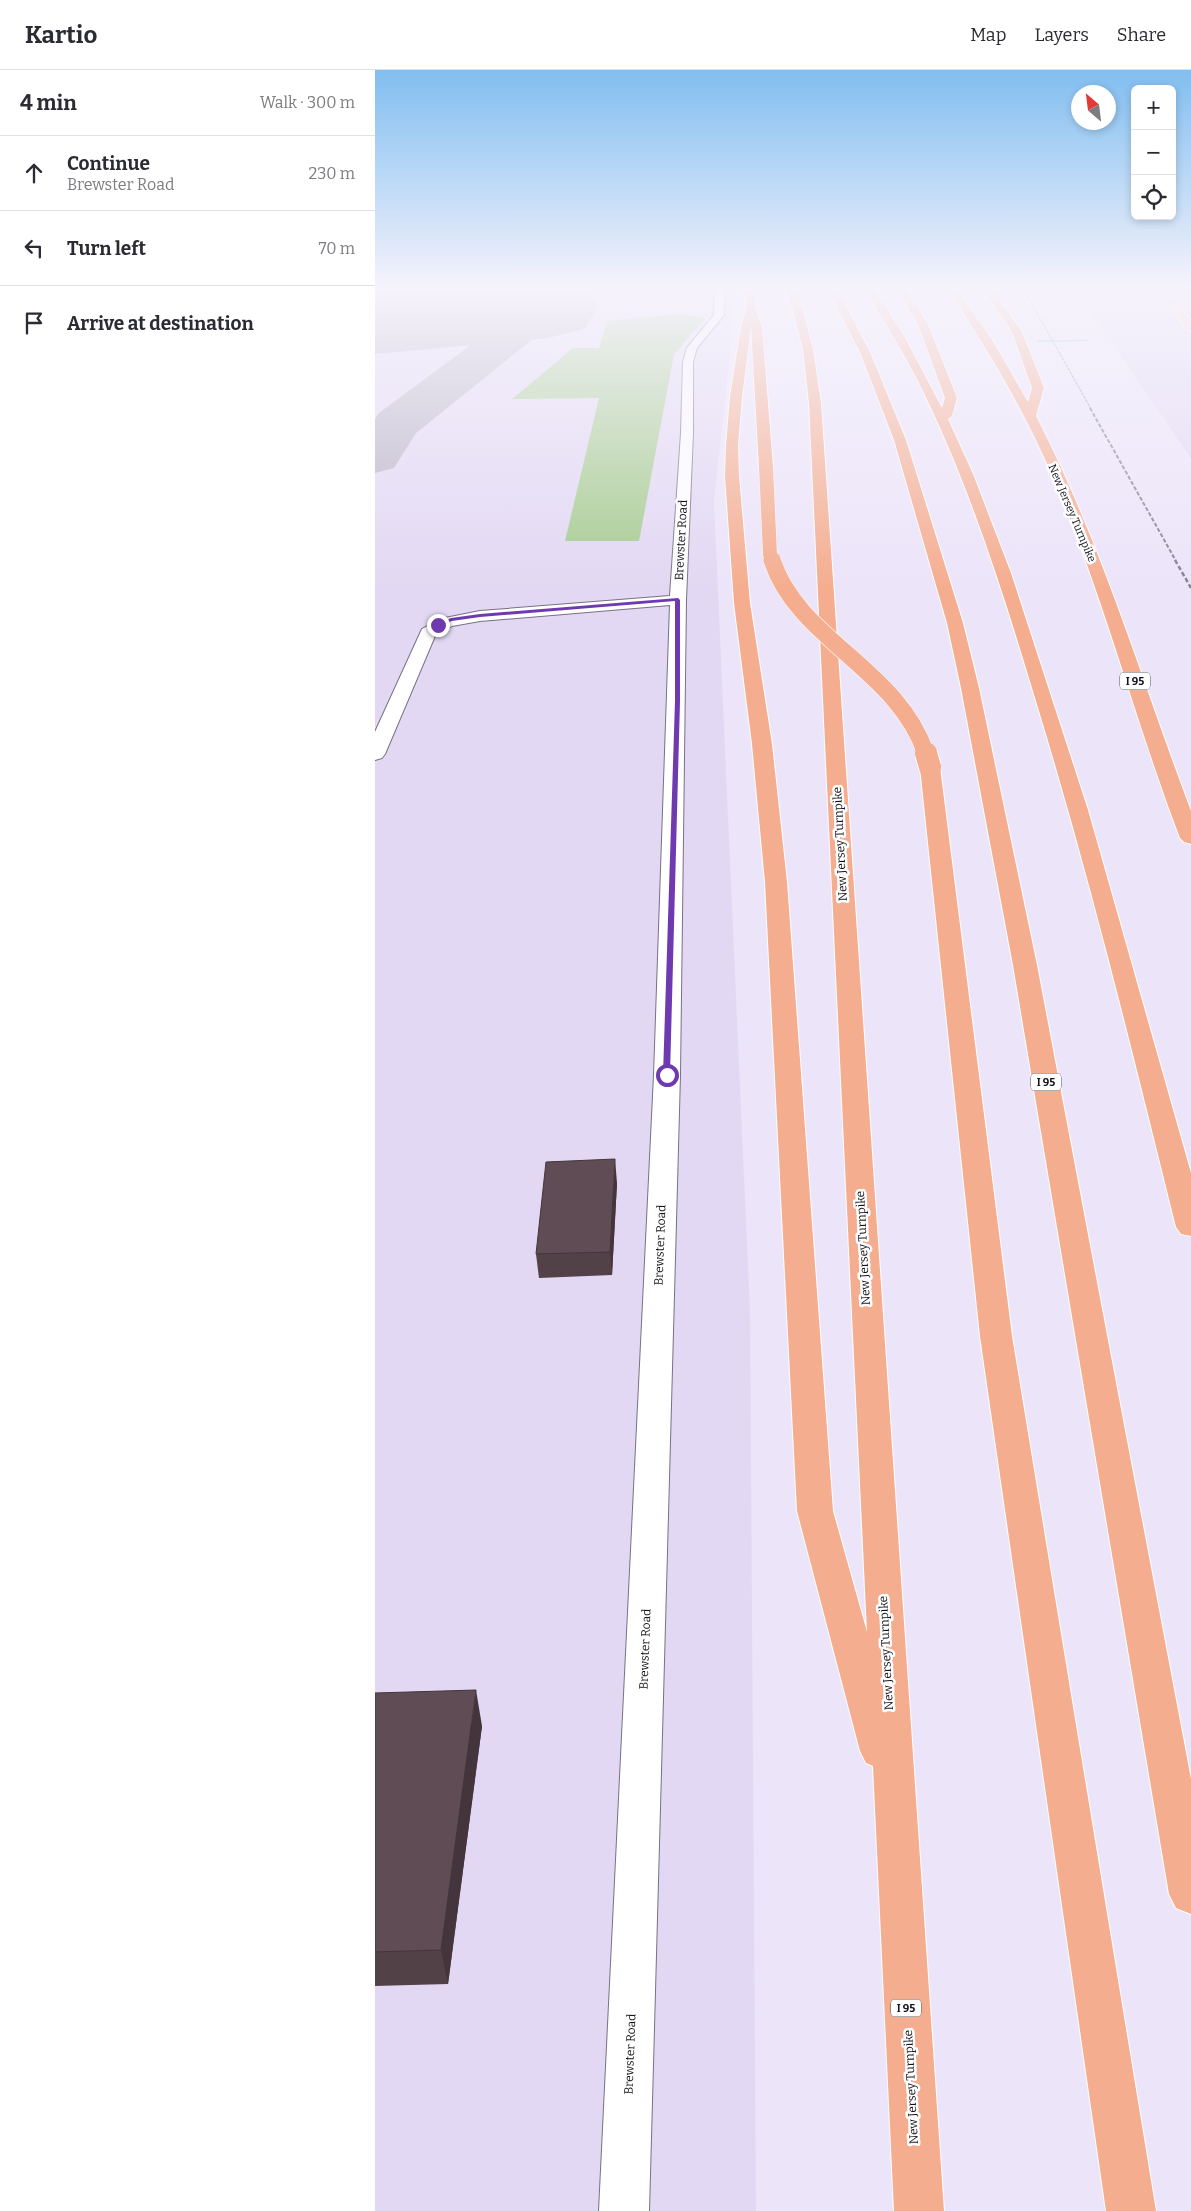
<!DOCTYPE html>
<html lang="en">
<head>
<meta charset="utf-8">
<style>
	:root { --surface:#fff; --page:#f2f2f3; --text:#2b2b33; --muted:#7c7c81; --line:#e1e1e2 }
	body { margin:0; font-family:Bitter,serif; background:var(--page); color:var(--text) }
	.controls { position:absolute; right:15px; top:15px; display:grid; overflow:hidden; border-radius:8px; box-shadow:0 2px 8px #0003 }
	.controls button { width:45px; height:45px; display:grid; place-items:center; padding:0; border:0; border-bottom:1px solid var(--line); background:var(--surface); color:var(--text); font:25px sans-serif }
	.compass { position:absolute; left:696px; top:15px; width:45px; height:45px; border-radius:50%; background:var(--surface); box-shadow:0 2px 8px #0003; rotate:332deg }
	.stop { position:absolute; width:15px; height:15px; margin:-11px; border:4px solid #6f3ab0; border-radius:50%; background:#fff }
	.stop.end { background:#6f3ab0; border-color:#fff; box-shadow:0 1px 5px #0008 }
	.list { margin:0; padding:0; list-style:none }
	h2 { display:flex; justify-content:space-between; align-items:center; height:65px; margin:0; padding:0 20px; font-size:21px }
	h2 small { font-size:16px; font-weight:400; color:var(--muted) }
	.list li { display:grid; grid-template-columns:32px 1fr auto; gap:15px; align-items:center; box-sizing:border-box; height:75px; padding:0 20px; border-top:1px solid var(--line) }
	.list b { display:block; font-size:19px; white-space:nowrap }
	.list p { margin:0; font-size:16px; white-space:nowrap; color:var(--muted) }
	.list em { font-size:16px; font-style:normal; color:var(--muted) }
	.icon { flex:none; width:28px; height:28px; fill:none; stroke:currentColor; stroke-width:2; stroke-linecap:round; stroke-linejoin:round }
	.map { position:relative; flex:none; width:816px; height:2141px; overflow:hidden }
	header { display:flex; align-items:center; gap:30px; box-sizing:border-box; height:70px; padding:0 25px; background:var(--surface); border-bottom:1px solid var(--line) }
	header strong { font-size:24px }
	nav { display:flex; gap:28px; margin-inline-start:auto; font-size:18px }
	main { display:flex }
	aside { flex:1; background:var(--surface) }
	.map>svg:first-child { display:block }
	.built { fill:#e2d8f3 }
	.green { fill:#a5cb8e }
	.lines { fill:none; stroke-linecap:round; stroke-linejoin:round }
	.stream { fill:#86ccfb; fill-rule:evenodd }
	.taxiway { fill:#b9b2c4; fill-rule:evenodd }
	.runway { fill:#b9b2c4; fill-rule:evenodd }
	.minor-casing { stroke:#787183; stroke-width:2 }
	.major-casing { stroke:#fff; stroke-width:2 }
	.highway-casing { stroke:#fff; stroke-width:2 }
	.minor { fill:#fff; fill-rule:evenodd }
	.major { fill:#f9cebc; fill-rule:evenodd }
	.highway { fill:#f5ad8f; fill-rule:evenodd }
	.rail-far2 { stroke:#86818f; stroke-width:1; stroke-dasharray:3 1; stroke-linecap:butt }
	.rail-far1 { stroke:#86818f; stroke-width:2; stroke-dasharray:4 2; stroke-linecap:butt }
	.rail { stroke:#86818f; stroke-width:2.5; stroke-dasharray:4.5 2.5; stroke-linecap:butt }
	.highway-bridge-far2-casing { stroke:#fff; stroke-width:15; stroke-linecap:butt }
	.highway-bridge-far1-casing { stroke:#fff; stroke-width:18; stroke-linecap:butt }
	.highway-bridge-casing { stroke:#fff; stroke-width:24; stroke-linecap:butt }
	.highway-bridge-far2 { stroke:#f5ad8f; stroke-width:14 }
	.highway-bridge-far1 { stroke:#f5ad8f; stroke-width:17 }
	.highway-bridge { stroke:#f5ad8f; stroke-width:22 }
	.wall { fill:#534148 }
	.shaded-wall { fill:#43353b }
	.building { fill:#604c54; stroke:#43353b }
	.route { fill:#6f3ab0 }
	.labels { text-anchor:middle; dominant-baseline:central; stroke-width:5; stroke-linejoin:round; paint-order:stroke }
	.far-street-label { font-size:11px; fill:#141219; stroke:#fff }
	.shield { fill:#fff; stroke:#5a595e; stroke-width:1 }
	.shield-label { font-size:11px; font-weight:bold; fill:#141219 }
	.street-label { font-size:12px; fill:#141219; stroke:#fff }
</style>
</head>
<body>
<header>
<strong>Kartio</strong>
<nav><a>Map</a><a>Layers</a><a>Share</a></nav>
</header>
<main>
<aside>
<h2>4 min<small>Walk · 300 m</small></h2>
<ul class="list">
<li><svg class="icon" aria-label="ahead" viewBox="0 0 24 24"><path d="M12 20V5M6 11l6-6 6 6"/></svg><div><b>Continue</b><p>Brewster Road</p></div><em>230 m</em></li>
<li><svg class="icon" aria-label="left" viewBox="0 0 24 24"><path d="M17 20v-9H6M10 6l-5 5 5 5"/></svg><div><b>Turn left</b></div><em>70 m</em></li>
<li><svg class="icon" aria-label="arrive" viewBox="0 0 24 24"><path d="M6 21V4h12l-3 4 3 4H6"/></svg><div><b>Arrive at destination</b></div></li>
</ul>
</aside>
<div class="map">
<svg width="816" height="2141" viewBox="0 0 816 2141">
	<rect width="100%" height="100%" fill="#ece4f9"/>
	<g class="built">
		<polygon points="0,218 355,218 357,267 339,431 375,1242 381,2141 0,2141"/>
		<polygon points="699,218 816,218 816,388"/>
	</g>
	<g class="green">
		<polygon points="0,218 33,218 38,232 0,235"/>
		<polygon points="304,244 331,248 299,284 264,471 190,471 224,328 137,329 198,278 224,278 232,251"/>
	</g>
	<g class="lines">
		<polygon class="stream" points="661,270 713,270 715,271 663,272"/>
		<path class="taxiway" d="M110,232C132,233 160,232 174,252L168,261L41,363L19,398L0,403V349L4,343L120,257L96,253L90,244L96,235Z"/>
		<polygon class="runway" points="43,218 210,218 223,238 209,259 173,268 0,284 0,222"/>
		<defs>
			<polygon id="minor" points="340,218 350,218 349,245 322,278 318,292 318,363 311,530 305,1005 274,2141 224,2141 279,1005 295,535 105,551 77,556 60,566 10,684 7,688 0,690 0,662 47,559 65,549 105,541 295,526 306,363 308,292 312,278 339,245"/>
			<g id="major">
				<polygon points="783,218 792,218 816,251 816,261 812,260"/>
				<polygon points="808,218 816,218 816,226 813,225"/>
			</g>
			<g id="highway">
				<polygon points="369,218 379,218 381,241 387,257 398,397 391,401 384,397 376,256 367,327 363,375 364,406 375,533 397,674 412,812 458,1441 492,1562 434,333 428,279 412,218 422,218 438,279 446,333 569,2141 519,2141 498,1696 491,1693 485,1681 422,1441 390,812 377,674 359,533 350,406 351,375 355,327 366,257 371,241"/>
				<polygon points="452,218 462,218 495,282 531,370 588,553 604,618 662,895 816,1709 816,1844 801,1838 794,1824 638,895 586,618 572,553 519,370 485,282"/>
				<path d="M489,218H498L527,262L567,338L570,328L543,254L521,218H530L553,254L582,328L577,346L573,349L598,404L636,503L713,740L816,1103V1166L806,1164L801,1157C758,984 716,811 664,641C630,528 595,414 542,309C526,278 507,248 489,218Z"/>
				<path d="M572,218H581L616,268L653,332L657,318L637,262L607,218H616L647,262L669,318L661,346C726,472 766,609 816,741V774L809,772L805,768C755,637 722,499 662,372C636,318 605,268 572,218Z"/>
				<polygon points="555,691 562,693 565,697 637,1266 781,2141 731,2141 605,1266 545,697 548,693"/>
			</g>
		</defs>
		<use href="#minor" class="minor-casing"/>
		<use href="#major" class="major-casing"/>
		<use href="#highway" class="highway-casing"/>
		<use href="#minor" class="minor"/>
		<use href="#major" class="major"/>
		<use href="#highway" class="highway"/>
		<polyline class="rail-far2" points="648,218 716,339"/>
		<polyline class="rail-far1" points="715,338 801,491"/>
		<polyline class="rail" points="800,490 816,518"/>
		<defs>
			<polyline id="highway-bridge-far2" points="391,397 395,484 397,491"/>
			<path id="highway-bridge-far1" d="M397,490C423,570 523,599 551,684"/>
			<polyline id="highway-bridge" points="551,683 555,697"/>
		</defs>
		<use href="#highway-bridge-far2" class="highway-bridge-far2-casing"/>
		<use href="#highway-bridge-far1" class="highway-bridge-far1-casing"/>
		<use href="#highway-bridge" class="highway-bridge-casing"/>
		<use href="#highway-bridge-far2" class="highway-bridge-far2"/>
		<use href="#highway-bridge-far1" class="highway-bridge-far1"/>
		<use href="#highway-bridge" class="highway-bridge"/>
	</g>
	<g class="wall">
		<polygon points="242,1113 237,1205 164,1208 161,1184"/>
		<polygon points="0,1623 107,1656 73,1914 0,1916"/>
	</g>
	<g class="shaded-wall">
		<polygon points="240,1089 242,1113 237,1205 235,1182"/>
		<polygon points="101,1620 107,1656 73,1914 66,1880"/>
	</g>
	<g class="building">
		<polygon points="240,1089 235,1182 161,1184 171,1092"/>
		<polygon points="101,1620 66,1880 0,1882 0,1623"/>
	</g>
	<linearGradient id="sky" x2="0" y2="1"><stop stop-color="#81bef0"/><stop offset="0.42" stop-color="#f6f3fc"/><stop offset="1" stop-color="#f6f3fc" stop-opacity="0"/></linearGradient>
	<rect width="816" height="518" fill="url(#sky)"/>
	<polygon class="route" points="303,528 305,530 305,631 295,1005 292,1008 288,1005 300,631 300,531 105,547 77,551 63,556 61,555 76,548 105,544"/>
	<g class="labels">
		<g class="far-street-label">
			<text transform="translate(697 443) rotate(67)">New Jersey Turnpike</text>
		</g>
		<g class="shield">
			<rect x="745" y="602.5" width="30" height="17" rx="4"/>
			<rect x="656" y="1003.5" width="30" height="17" rx="4"/>
			<rect x="516" y="1929.5" width="30" height="17" rx="4"/>
		</g>
		<g class="shield-label">
			<text x="760" y="611">I 95</text>
			<text x="671" y="1012">I 95</text>
			<text x="531" y="1938">I 95</text>
		</g>
		<g class="street-label">
			<text transform="translate(306 470) rotate(-87)">Brewster Road</text>
			<text transform="translate(465 774) rotate(-93)">New Jersey Turnpike</text>
			<text transform="translate(285 1175) rotate(-88)">Brewster Road</text>
			<text transform="translate(488 1178) rotate(-93)">New Jersey Turnpike</text>
			<text transform="translate(270 1579) rotate(-88)">Brewster Road</text>
			<text transform="translate(511 1583) rotate(-93)">New Jersey Turnpike</text>
			<text transform="translate(255 1984) rotate(-88)">Brewster Road</text>
			<text transform="translate(536 2017) rotate(-93)">New Jersey Turnpike</text>
		</g>
	</g>
</svg>
<div class="controls">
<button>+</button>
<button>−</button>
<button><svg class="icon" aria-label="locate" viewBox="0 0 24 24"><circle cx="12" cy="12" r="6"/><path d="M12 2v4M12 18v4M2 12h4M18 12h4"/></svg></button>
</div>
<svg class="compass" viewBox="-18 -18 36 36"><path d="M0-13l5 13h-10z" fill="#e53935"/><path d="M0 13l5-13h-10z" fill="#7c7c81"/></svg>
<div class="stop" style="left:292px;top:1005px"></div>
<div class="stop end" style="left:63px;top:555px"></div>
</div>
</main>
</body>
</html>
